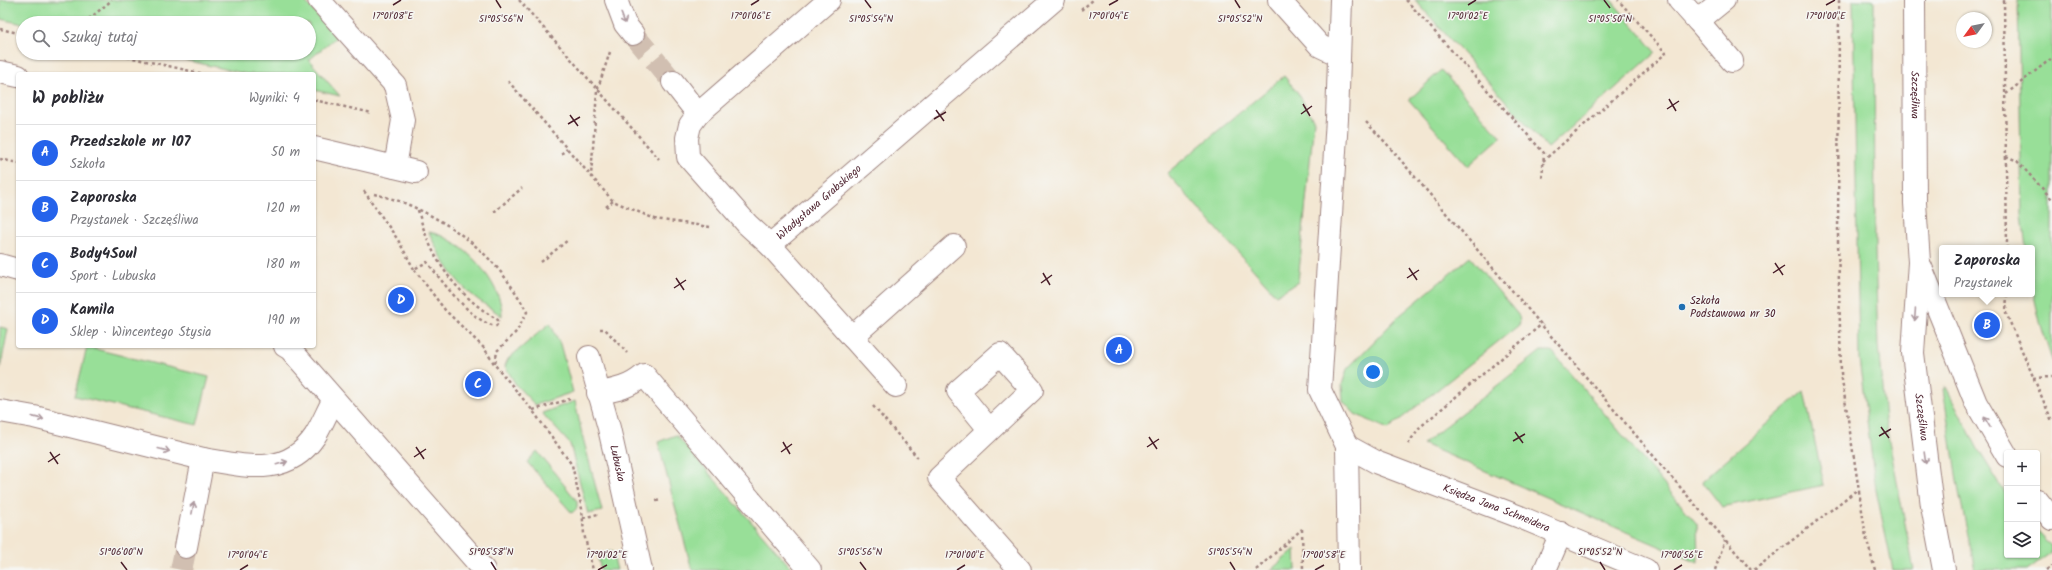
<!DOCTYPE html>
<html lang="pl">
<head>
<meta charset="utf-8">
<style>
	:root { --surface:#fff; --page:#f7f7f7; --text:#2b2b33; --muted:#7c7c81; --line:#e1e1e2; --accent:#2563eb }
	body { margin:0; font-family:Kalam,sans-serif; background:var(--page); color:var(--text) }
	.controls { position:absolute; right:12px; bottom:12px; display:grid; overflow:hidden; border-radius:4px; box-shadow:0 1px 3px #0004 }
	.controls button { width:36px; height:36px; display:grid; place-items:center; padding:0; border:0; border-bottom:1px solid var(--line); background:var(--surface); color:var(--text); font:20px sans-serif }
	.compass { position:absolute; left:1956px; top:12px; width:36px; height:36px; border-radius:50%; background:var(--surface); box-shadow:0 1px 3px #0004; rotate:237deg }
	.you { position:absolute; left:1373px; top:372px; width:14px; height:14px; margin:-10px; border:3px solid #fff; border-radius:50%; background:#1a73e8; box-shadow:0 0 0 6px #1a73e833 }
	.badge { display:grid; place-items:center; width:26px; height:26px; border-radius:50%; background:var(--accent); color:#fff; font-size:13px; font-weight:700 }
	.pin { position:absolute; translate:-50% -50%; border:2px solid #fff; box-shadow:0 1px 4px #0006 }
	.popup { position:absolute; left:1939px; top:245px; width:96px; height:52px; box-sizing:border-box; display:grid; place-content:center; border-radius:4px; background:var(--surface); filter:drop-shadow(0 1px 3px #0005); font-size:13px; white-space:nowrap; color:var(--muted) }
	.popup b { font-size:15px; color:var(--text) }
	.popup::after { content:''; position:absolute; left:50%; top:100%; margin-left:-8px; border:8px solid transparent; border-top-color:var(--surface) }
	.list { margin:0; padding:0; list-style:none }
	h2 { display:flex; justify-content:space-between; align-items:center; height:52px; margin:0; padding:0 16px; font-size:17px }
	h2 small { font-size:13px; font-weight:400; color:var(--muted) }
	.list li { display:grid; grid-template-columns:26px 1fr auto; gap:12px; align-items:center; box-sizing:border-box; height:56px; padding:0 16px; border-top:1px solid var(--line) }
	.list b { display:block; font-size:15px; white-space:nowrap }
	.list p { margin:0; font-size:13px; white-space:nowrap; color:var(--muted) }
	.list em { font-size:13px; font-style:normal; color:var(--muted) }
	.icon { flex:none; width:22px; height:22px; fill:none; stroke:currentColor; stroke-width:2; stroke-linecap:round; stroke-linejoin:round }
	.map { position:relative; flex:none; width:2052px; height:570px; overflow:hidden }
	.search { position:absolute; background:var(--surface); box-shadow:0 1px 3px #0004; left:16px; top:16px; width:300px; height:44px; display:flex; align-items:center; gap:10px; box-sizing:border-box; padding:0 14px; border-radius:22px; color:var(--muted); font-size:15px }
	.panel { position:absolute; background:var(--surface); box-shadow:0 1px 3px #0004; left:16px; top:72px; width:300px; height:276px; border-radius:4px }
	.map>svg:first-child { display:block }
	.green { fill:#98df98; stroke:#717f62 }
	.lines { fill:none; stroke-linecap:round; stroke-linejoin:round }
	.minor-tunnel { stroke:#d1bfb1; stroke-width:22; stroke-dasharray:22 11; stroke-linecap:butt }
	.minor-casing { stroke:#9e837f; stroke-width:24 }
	.path { stroke:#9e837f; stroke-width:2.5; stroke-dasharray:3 3; stroke-linecap:butt }
	.minor { stroke:#fff; stroke-width:22 }
	.oneway { stroke:#ae9aa0 }
	.ticks { fill:none; stroke:#4a1f2b; stroke-width:1.5 }
	.poi-dot { fill:#1f6fb2; stroke:#f6f6f2; stroke-width:1.5 }
	.labels { text-anchor:middle; dominant-baseline:central; stroke-width:3; stroke-linejoin:round; paint-order:stroke }
	.street-label { font-size:11px; fill:#4a1f2b; stroke:#f6f6f2 }
	.poi-label { font-size:11px; fill:#4a1f2b; stroke:#f6f6f2; text-anchor:start }
	.ticks-label { font-size:10px; text-anchor:middle; fill:#4a1f2b; stroke:#f6f6f2; stroke-width:3; stroke-linejoin:round; paint-order:stroke }
</style>
</head>
<body>
<div class="map">
<svg width="2052" height="570" viewBox="0 0 2052 570">
	<rect width="100%" height="100%" fill="#f6f6f2"/>
	<filter id="ink" filterUnits="userSpaceOnUse"><feTurbulence type="fractalNoise" baseFrequency=".025" numOctaves="2"/><feDisplacementMap in="SourceGraphic" scale="8" xChannelSelector="R" yChannelSelector="G"/><feConvolveMatrix kernelMatrix="1 2 1 2 8 2 1 2 1" color-interpolation-filters="sRGB"/></filter>
	<filter id="wash" filterUnits="userSpaceOnUse"><feTurbulence type="fractalNoise" baseFrequency=".012" numOctaves="4" result="noise"/><feDisplacementMap in="SourceGraphic" scale="16" xChannelSelector="R" yChannelSelector="G"/><feGaussianBlur stdDeviation="0.9" result="paint"/><feColorMatrix in="noise" values="0 0 0 0 0 0 0 0 0 0 0 0 0 0 0 0 0 1.4 0 .05"/><feComposite in="paint" operator="in"/></filter>
	<g filter="url(#wash)">
		<rect width="100%" height="100%" fill="#f3e7d3"/>
		<g class="green">
			<polygon points="0,0 304,0 336,37 309,60 340,96 314,90 314,74 247,74 154,53 309,53 309,23 23,24 0,19"/>
			<polygon points="1415,0 1611,0 1656,52 1548,148"/>
			<polygon points="1853,0 1874,0 1875,250 1878,345 1885,420 1914,570 1893,570 1876,490 1859,359"/>
			<polygon points="2018,0 2052,0 2052,361 2040,322 2032,287 2032,248 2026,248 2022,215"/>
			<polygon points="1441,70 1501,137 1468,166 1409,100"/>
			<polygon points="1284,76 1298,93 1314,121 1298,282 1276,295 1167,173"/>
			<path d="M429,232C461,237 503,283 502,316C492,309 480,302 471,294C452,278 438,254 429,232Z"/>
			<polygon points="1470,257 1519,316 1520,322 1519,325 1388,429 1355,414 1343,401 1342,385 1347,369 1399,316"/>
			<polygon points="550,323 560,344 573,392 535,405 516,385 505,366 508,359"/>
			<polygon points="0,327 8,329 0,370"/>
			<polygon points="87,347 209,377 197,425 75,396"/>
			<polygon points="1541,351 1552,351 1697,524 1698,563 1423,444"/>
			<polygon points="1946,387 1979,451 2007,496 2007,555 2037,555 2037,530 2052,546 2052,552 2027,570 1975,570 1958,487 1943,389"/>
			<polygon points="1804,391 1824,485 1722,507 1702,481"/>
			<polygon points="575,401 582,434 602,511 588,514 570,444 542,413"/>
			<polygon points="676,435 793,570 692,570 658,442"/>
			<polygon points="537,451 577,501 577,508 572,513 527,462"/>
			<polygon points="1295,549 1296,570 1271,570"/>
			<polygon points="612,551 617,570 601,570 597,555"/>
		</g>
	</g>
	<g filter="url(#ink)">
		<g class="lines">
			<g class="minor-tunnel">
				<polyline points="633,34 673,82"/>
				<polyline points="181,570 186,547"/>
			</g>
			<defs>
				<g id="minor">
					<polyline points="319,0 395,85 403,120 395,167"/>
					<polyline points="616,0 625,24 633,34"/>
					<path id="s1" d="M829,0L698,114L690,125L687,138L688,157L748,225L770,245L1054,0"/>
					<polyline points="1279,0 1320,46 1339,55"/>
					<polyline points="1341,0 1337,119 1320,390 1347,446 1349,570"/>
					<polyline points="1679,0 1698,21 1724,0"/>
					<path id="s2" d="M1914,0L1915,203L1919,262L1913,353L1932,506L1944,570"/>
					<polyline points="1698,21 1732,61"/>
					<polyline points="0,72 18,76"/>
					<polyline points="673,82 698,114"/>
					<polyline points="314,148 416,172"/>
					<polyline points="770,245 896,386"/>
					<polyline points="0,265 18,270"/>
					<polyline points="1921,267 1976,403 2007,456"/>
					<polyline points="852,337 954,246"/>
					<polyline points="285,346 290,349 484,570"/>
					<path id="s3" d="M589,357L609,428L641,570"/>
					<path d="M598,393C617,390 630,387 644,375L810,570"/>
					<polyline points="0,411 34,417 203,459"/>
					<polyline points="989,429 958,391 1000,354 1032,390 939,478 1020,570"/>
					<path id="s4" d="M1347,446L1378,463L1520,517L1646,570"/>
					<polyline points="2037,500 2052,519"/>
					<path d="M186,547L203,459C245,466 287,478 315,436C322,425 327,412 333,401"/>
					<polyline points="1545,570 1561,533"/>
				</g>
			</defs>
			<use href="#minor" class="minor-casing"/>
			<g class="path">
				<polyline points="519,0 659,159"/>
				<polyline points="1406,0 1544,153 1542,180"/>
				<polyline points="1839,0 1838,241 1841,373 1866,537 1875,570"/>
				<polyline points="2004,0 2007,248"/>
				<polyline points="1081,10 1093,0"/>
				<polyline points="84,23 112,0"/>
				<polyline points="0,29 23,34"/>
				<polyline points="610,52 597,91 591,176 613,201 655,219 710,227"/>
				<polyline points="110,53 204,74"/>
				<polyline points="508,81 591,176"/>
				<polyline points="2006,94 2052,58"/>
				<polyline points="314,100 372,113"/>
				<polyline points="1366,122 1386,143 1751,570"/>
				<polyline points="561,154 567,149"/>
				<polyline points="2006,156 2017,161 2052,199"/>
				<polyline points="0,159 18,163"/>
				<polyline points="1543,161 1666,53 1618,0"/>
				<polyline points="364,191 398,240 414,269"/>
				<path d="M374,194C386,197 398,200 409,205C463,229 500,261 527,312L517,331L497,351L495,365L533,411L572,465L582,509L584,534L593,570"/>
				<polyline points="606,207 613,201"/>
				<path d="M418,210C430,258 455,294 498,320V323L496,326C471,322 442,281 427,262L414,269L445,310L484,348L495,365"/>
				<polyline points="494,212 522,188"/>
				<polyline points="541,262 568,240"/>
				<polyline points="2007,294 2006,313 2052,421"/>
				<polyline points="600,329 605,329 627,353"/>
				<polyline points="2033,378 2052,377"/>
				<polyline points="873,406 918,458"/>
				<polyline points="533,410 570,399"/>
				<polyline points="1408,444 1419,428 1542,324"/>
				<polyline points="656,501 661,500"/>
				<polyline points="583,518 598,514"/>
				<polyline points="1302,529 1303,570"/>
				<polyline points="1256,570 1302,529"/>
				<polyline points="1715,570 1725,540"/>
				<polyline points="1754,570 1858,489"/>
				<polyline points="2046,570 2052,566"/>
			</g>
			<use href="#minor" class="minor"/>
		</g>
		<defs><path id="oneway-shaft" d="M-6 0H5M1.5-3L5.5 0L1.5 3" fill="none" stroke-width="1.6" stroke-linecap="round" stroke-linejoin="round"/></defs>
		<g class="oneway">
			<use href="#oneway-shaft" transform="translate(623 18) rotate(69)"/>
			<use href="#oneway-shaft" transform="translate(1915 315) rotate(94)"/>
			<use href="#oneway-shaft" transform="translate(38 418) rotate(13)"/>
			<use href="#oneway-shaft" transform="translate(1987 422) rotate(-120)"/>
			<use href="#oneway-shaft" transform="translate(164 450) rotate(14)"/>
			<use href="#oneway-shaft" transform="translate(1925 458) rotate(82)"/>
			<use href="#oneway-shaft" transform="translate(282 463) rotate(-16)"/>
			<use href="#oneway-shaft" transform="translate(193 508) rotate(-79)"/>
		</g>
	</g>
	<path class="ticks" d="M496,0L501,8M865,0L871,8M1235,0L1240,8M1604,0L1610,8M393,5L401,0M751,5L759,0M1109,5L1118,0M1468,5L1476,0M1826,5L1835,0M1669,99L1676,111M1303,104L1310,116M1667,109L1679,101M936,110L944,121M1301,114L1312,106M570,115L578,126M934,119L946,112M568,124L580,117M1775,263L1783,275M1409,268L1417,280M1043,273L1050,285M1773,273L1785,265M676,278L684,290M1407,278L1419,270M1041,283L1052,275M674,288L686,280M1881,427L1889,438M1515,432L1523,443M1879,436L1891,429M1149,437L1157,449M1513,441L1525,434M783,442L790,454M416,447L424,459M1147,447L1159,439M50,452L58,464M781,452L792,444M414,457L426,449M48,462L60,454M121,562L127,570M491,562L496,570M860,562L866,570M1230,562L1235,570M1600,562L1605,570M240,570L248,565M598,570L607,565M957,570L965,565M1315,570L1324,565M1674,570L1682,565"/>
	<circle class="poi-dot" cx="1682" cy="307" r="4"/>
	<g class="labels">
		<g class="street-label">
			<text stroke="none"><textPath href="#s2" startOffset="95">Szczęśliwa</textPath></text>
			<text stroke="none"><textPath href="#s1" startOffset="405">Władysława Grabskiego</textPath></text>
			<text stroke="none"><textPath href="#s2" startOffset="418">Szczęśliwa</textPath></text>
			<text stroke="none"><textPath href="#s3" startOffset="110">Lubuska</textPath></text>
			<text stroke="none"><textPath href="#s4" startOffset="162">Księdza Jana Schneidera</textPath></text>
		</g>
		<g class="poi-label">
			<text x="1690" y="301">Szkoła<tspan x="1690" dy="13">Podstawowa nr 30</tspan></text>
		</g>
	</g>
	<g class="ticks-label">
		<text x="1468" y="19">17°01'02"E</text>
		<text x="1826" y="19">17°01'00"E</text>
		<text x="393" y="19">17°01'08"E</text>
		<text x="751" y="19">17°01'06"E</text>
		<text x="1109" y="19">17°01'04"E</text>
		<text x="501" y="22">51°05'56"N</text>
		<text x="871" y="22">51°05'54"N</text>
		<text x="1240" y="22">51°05'52"N</text>
		<text x="1610" y="22">51°05'50"N</text>
		<text x="121" y="555">51°06'00"N</text>
		<text x="491" y="555">51°05'58"N</text>
		<text x="860" y="555">51°05'56"N</text>
		<text x="1230" y="555">51°05'54"N</text>
		<text x="1600" y="555">51°05'52"N</text>
		<text x="248" y="558">17°01'04"E</text>
		<text x="607" y="558">17°01'02"E</text>
		<text x="965" y="558">17°01'00"E</text>
		<text x="1324" y="558">17°00'58"E</text>
		<text x="1682" y="558">17°00'56"E</text>
	</g>
</svg>
<div class="controls">
<button>+</button>
<button>−</button>
<button><svg class="icon" aria-label="layers" viewBox="0 0 24 24"><path d="M12 4l9 5-9 5-9-5zM3 14l9 5 9-5"/></svg></button>
</div>
<svg class="compass" viewBox="-18 -18 36 36"><path d="M0-13l5 13h-10z" fill="#e53935"/><path d="M0 13l5-13h-10z" fill="#7c7c81"/></svg>
<div class="you"></div>
<div class="pin badge" style="left:1119px;top:350px">A</div>
<div class="pin badge" style="left:1987px;top:325px">B</div>
<div class="popup"><b>Zaporoska</b>Przystanek</div>
<div class="pin badge" style="left:478px;top:384px">C</div>
<div class="pin badge" style="left:401px;top:300px">D</div>
<div class="search"><svg class="icon" aria-label="search" viewBox="0 0 24 24"><circle cx="10" cy="10" r="6"/><path d="M15 15l6 6"/></svg>Szukaj tutaj</div>
<section class="panel">
<h2>W pobliżu<small>Wyniki: 4</small></h2>
<ul class="list">
<li><span class="badge">A</span><div><b>Przedszkole nr 107</b><p>Szkoła</p></div><em>50 m</em></li>
<li><span class="badge">B</span><div><b>Zaporoska</b><p>Przystanek · Szczęśliwa</p></div><em>120 m</em></li>
<li><span class="badge">C</span><div><b>Body4Soul</b><p>Sport · Lubuska</p></div><em>180 m</em></li>
<li><span class="badge">D</span><div><b>Kamila</b><p>Sklep · Wincentego Stysia</p></div><em>190 m</em></li>
</ul>
</section>
</div>
</body>
</html>
